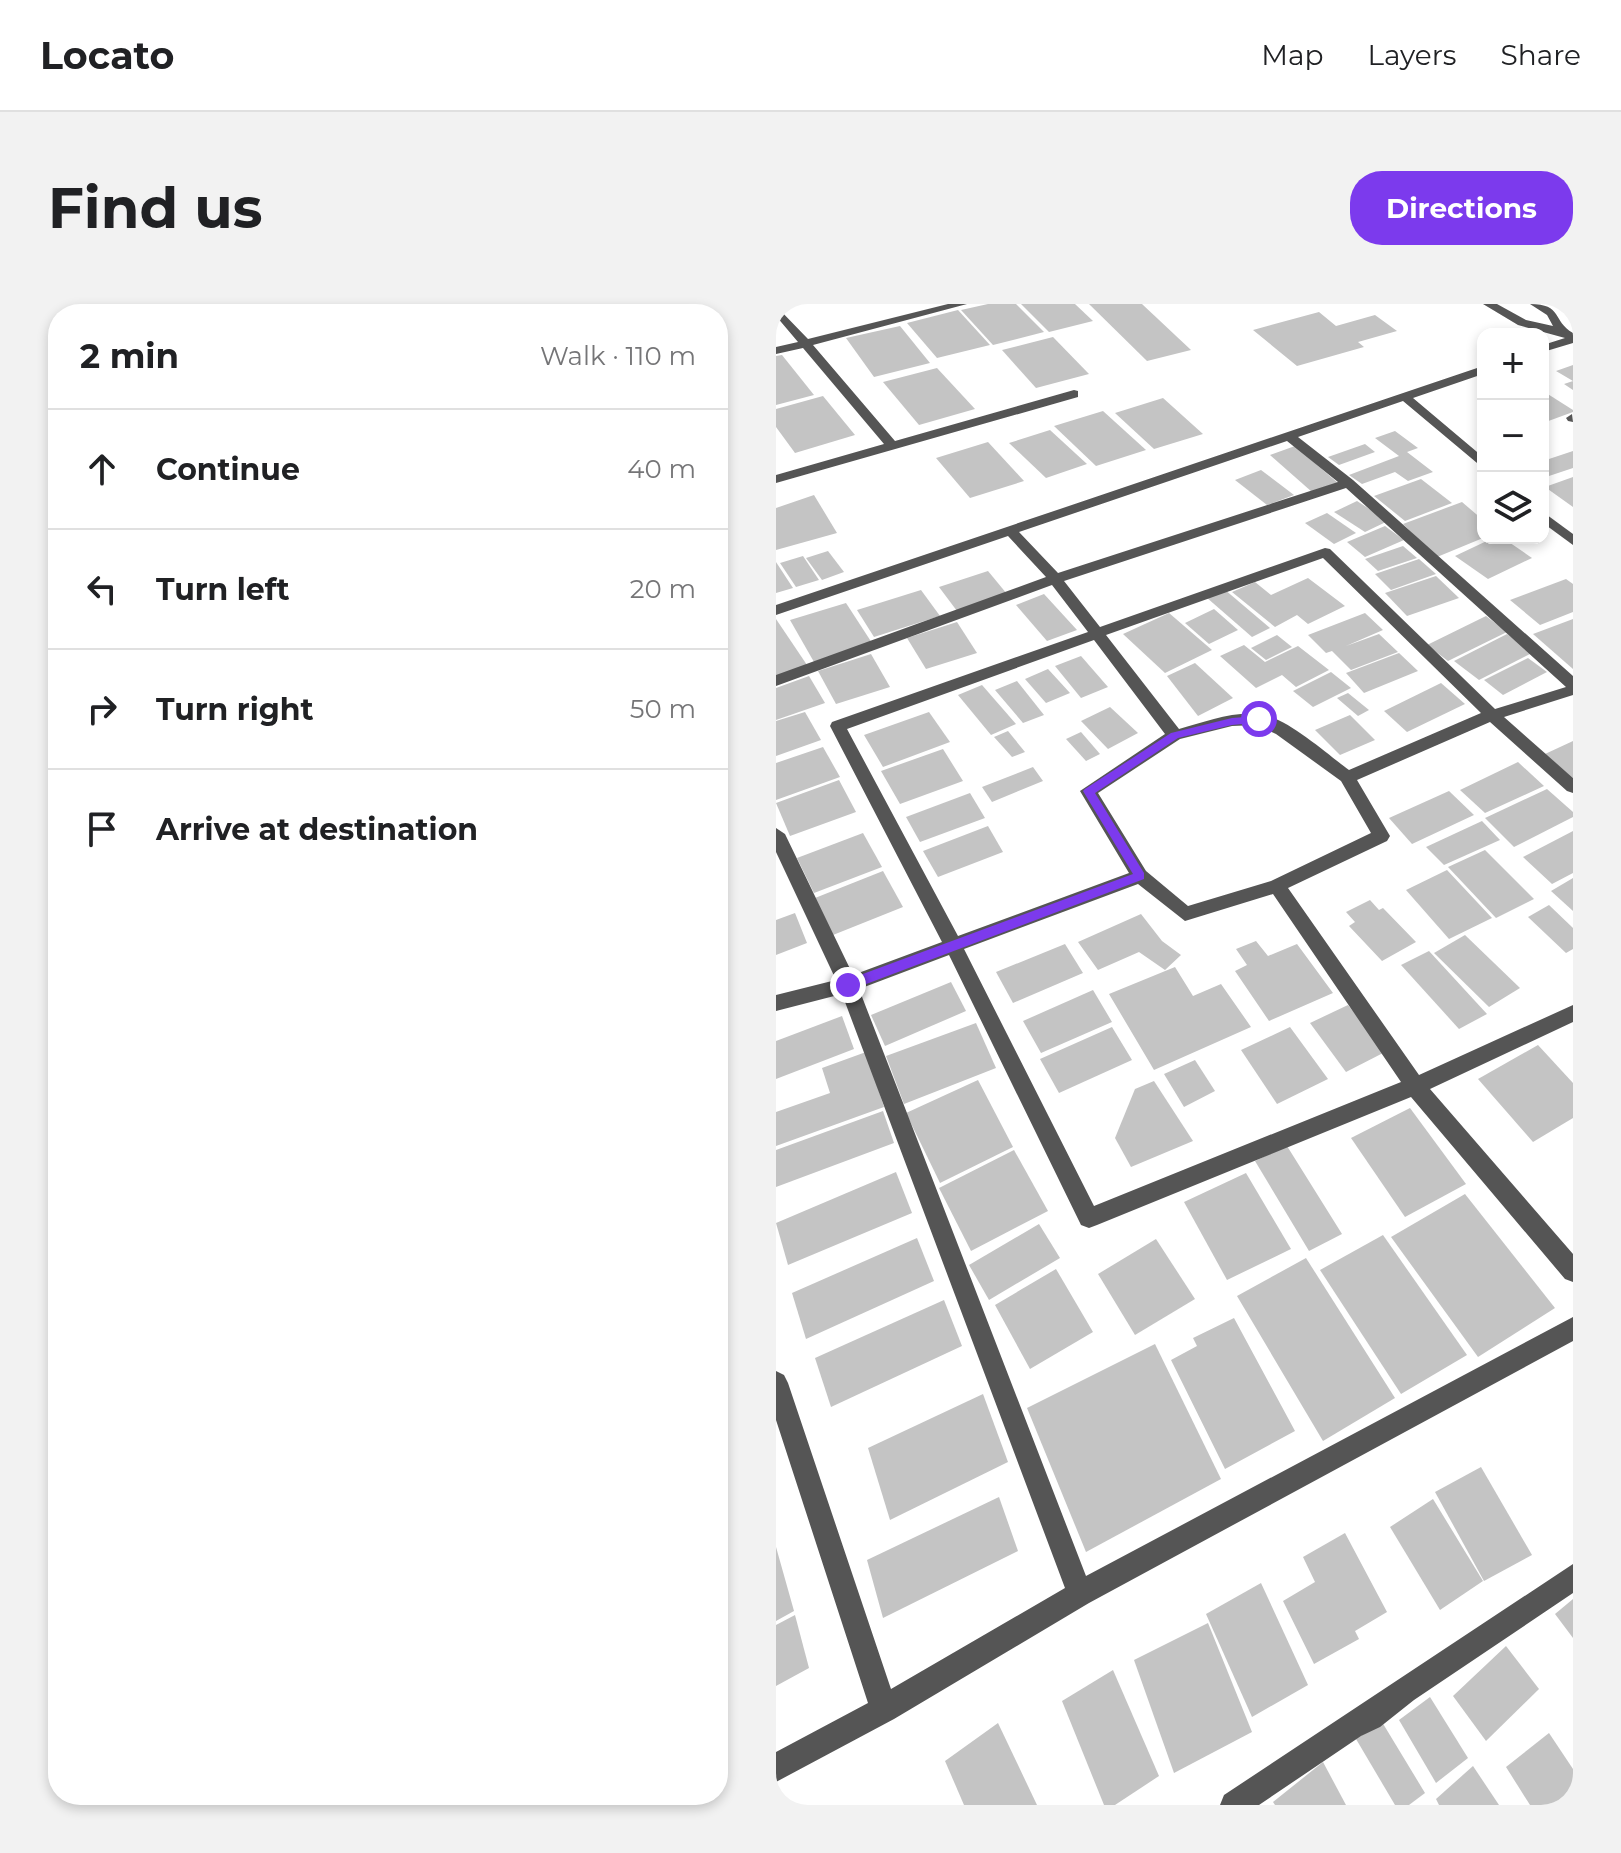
<!DOCTYPE html>
<html lang="en">
<head>
<meta charset="utf-8">
<style>
	:root { --surface:#fff; --page:#f2f2f2; --text:#202124; --muted:#757577; --line:#e0e0e0; --accent:#7c3aed }
	body { margin:0; font-family:Montserrat,sans-serif; background:var(--page); color:var(--text) }
	.controls { position:absolute; right:24px; top:24px; display:grid; overflow:hidden; border-radius:16px; box-shadow:0 4px 12px #0003 }
	.controls button { width:72px; height:72px; display:grid; place-items:center; padding:0; border:0; border-bottom:2px solid var(--line); background:var(--surface); color:var(--text); font:40px sans-serif }
	.stop { position:absolute; width:24px; height:24px; margin:-18px; border:6px solid #7c3aed; border-radius:50%; background:#fff }
	.stop.end { background:#7c3aed; border-color:#fff; box-shadow:0 2px 8px #0008 }
	.list { margin:0; padding:0; list-style:none }
	h2 { display:flex; justify-content:space-between; align-items:center; height:104px; margin:0; padding:0 32px; font-size:34px }
	h2 small { font-size:26px; font-weight:400; color:var(--muted) }
	.list li { display:grid; grid-template-columns:52px 1fr auto; gap:24px; align-items:center; box-sizing:border-box; height:120px; padding:0 32px; border-top:2px solid var(--line) }
	.list b { display:block; font-size:30px; white-space:nowrap }
	.list em { font-size:26px; font-style:normal; color:var(--muted) }
	.icon { flex:none; width:44px; height:44px; fill:none; stroke:currentColor; stroke-width:2; stroke-linecap:round; stroke-linejoin:round }
	.map { position:relative; flex:none; width:797px; height:1501px; overflow:hidden; border-radius:32px }
	header { display:flex; align-items:center; gap:48px; box-sizing:border-box; height:112px; padding:0 40px; background:var(--surface); border-bottom:2px solid var(--line) }
	header strong { font-size:38px }
	nav { display:flex; gap:44px; margin-inline-start:auto; font-size:28px }
	.intro { display:flex; align-items:center; justify-content:space-between; box-sizing:border-box; height:192px; padding:0 48px }
	h1 { margin:0; font-size:56px }
	.button { padding:20px 36px; border-radius:32px; background:var(--accent); color:#fff; font-size:28px; font-weight:700 }
	main { display:flex; gap:48px; padding:0 48px }
	aside { flex:1; background:var(--surface); border-radius:32px; box-shadow:0 4px 12px #0003 }
	.map>svg:first-child { display:block }
	.building { fill:#c4c4c4 }
	.lines { fill:none; stroke-linecap:round; stroke-linejoin:round }
	.minor { fill:#555; fill-rule:evenodd }
	.route { fill:#7c3aed }
</style>
</head>
<body>
<header>
<strong>Locato</strong>
<nav><a>Map</a><a>Layers</a><a>Share</a></nav>
</header>
<div class="intro"><h1>Find us</h1><a class="button">Directions</a></div>
<main>
<aside>
<h2>2 min<small>Walk · 110 m</small></h2>
<ul class="list">
<li><svg class="icon" aria-label="ahead" viewBox="0 0 24 24"><path d="M12 20V5M6 11l6-6 6 6"/></svg><div><b>Continue</b></div><em>40 m</em></li>
<li><svg class="icon" aria-label="left" viewBox="0 0 24 24"><path d="M17 20v-9H6M10 6l-5 5 5 5"/></svg><div><b>Turn left</b></div><em>20 m</em></li>
<li><svg class="icon" aria-label="right" viewBox="0 0 24 24"><path d="M7 20v-9h11M14 6l5 5-5 5"/></svg><div><b>Turn right</b></div><em>50 m</em></li>
<li><svg class="icon" aria-label="arrive" viewBox="0 0 24 24"><path d="M6 21V4h12l-3 4 3 4H6"/></svg><div><b>Arrive at destination</b></div></li>
</ul>
</aside>
<div class="map">
<svg width="797" height="1501" viewBox="0 0 797 1501">
	<rect width="100%" height="100%" fill="#fff"/>
	<g class="building">
		<polygon points="212,0 240,0 268,28 217,41 185,6"/>
		<polygon points="245,0 299,0 317,17 273,28"/>
		<polygon points="313,0 366,0 415,46 371,57"/>
		<polygon points="182,6 214,41 161,54 131,19"/>
		<polygon points="543,8 560,22 599,11 621,27 582,38 588,43 521,62 477,26"/>
		<polygon points="124,22 154,59 98,73 70,34"/>
		<polygon points="277,33 313,70 260,84 226,46"/>
		<polygon points="6,51 38,91 0,101 0,52"/>
		<polygon points="797,61 797,86 788,80 797,77 780,67"/>
		<polygon points="161,64 199,105 143,121 107,78"/>
		<polygon points="767,87 797,106 797,108 767,119"/>
		<polygon points="47,92 79,131 19,149 0,123 0,105"/>
		<polygon points="387,94 427,130 378,145 339,109"/>
		<polygon points="327,107 370,146 320,162 278,122"/>
		<polygon points="274,126 311,160 270,174 233,139"/>
		<polygon points="619,127 642,144 631,148 657,168 632,177 619,168 586,180 573,171 623,152 599,134"/>
		<polygon points="212,138 248,177 194,194 160,154"/>
		<polygon points="589,140 599,148 563,161 552,153"/>
		<polygon points="519,142 562,179 536,188 494,151"/>
		<polygon points="797,147 797,164 767,174 767,157"/>
		<polygon points="485,166 518,191 491,201 459,176"/>
		<polygon points="797,173 797,203 769,183"/>
		<polygon points="645,175 676,199 629,217 598,192"/>
		<polygon points="38,191 61,229 0,246 0,204"/>
		<polygon points="581,197 612,217 589,228 558,208"/>
		<polygon points="686,198 707,216 707,234 661,253 627,220"/>
		<polygon points="551,209 580,229 558,240 529,219"/>
		<polygon points="609,222 628,236 589,253 571,238"/>
		<polygon points="717,234 727,234 756,254 712,275 679,252"/>
		<polygon points="627,242 641,254 602,267 589,255"/>
		<polygon points="52,247 68,268 46,276 30,254"/>
		<polygon points="27,252 43,276 20,283 4,259"/>
		<polygon points="643,255 660,270 615,286 599,270"/>
		<polygon points="0,258 17,284 0,289"/>
		<polygon points="212,267 231,290 181,307 163,283"/>
		<polygon points="660,272 683,294 631,312 609,289"/>
		<polygon points="532,274 569,302 532,320 521,311 499,323 456,288 479,278 495,291"/>
		<polygon points="790,275 797,280 797,308 764,321 734,296"/>
		<polygon points="448,285 494,324 476,333 430,293"/>
		<polygon points="145,286 164,312 98,333 81,306"/>
		<polygon points="268,290 301,326 271,337 240,301"/>
		<polygon points="70,299 96,339 38,358 14,316"/>
		<polygon points="438,305 462,326 433,340 409,319"/>
		<polygon points="393,309 436,346 389,369 347,330"/>
		<polygon points="589,309 607,326 570,342 603,330 622,348 575,366 556,347 550,349 532,331"/>
		<polygon points="710,312 731,328 672,357 651,341"/>
		<polygon points="0,315 31,361 0,373"/>
		<polygon points="797,315 797,365 757,330"/>
		<polygon points="181,318 201,349 150,365 131,334"/>
		<polygon points="731,330 756,349 703,376 678,357"/>
		<polygon points="501,331 516,343 490,356 475,344"/>
		<polygon points="468,341 489,358 522,342 553,366 520,383 506,371 480,384 444,352"/>
		<polygon points="623,349 642,367 588,389 570,369"/>
		<polygon points="95,350 114,383 60,400 42,367"/>
		<polygon points="305,352 332,383 305,394 279,362"/>
		<polygon points="752,354 771,368 727,391 708,376"/>
		<polygon points="419,359 457,394 422,412 391,372"/>
		<polygon points="272,365 294,389 270,399 249,375"/>
		<polygon points="555,368 575,384 537,403 517,387"/>
		<polygon points="33,372 49,399 0,416 0,384"/>
		<polygon points="241,377 268,411 247,419 219,386"/>
		<polygon points="665,379 689,400 631,428 608,407"/>
		<polygon points="206,381 240,420 215,431 182,391"/>
		<polygon points="572,389 593,406 582,412 561,394"/>
		<polygon points="334,403 362,429 332,445 305,417"/>
		<polygon points="29,408 45,436 0,452 0,417"/>
		<polygon points="153,408 174,438 107,463 88,431"/>
		<polygon points="574,411 599,436 564,451 539,426"/>
		<polygon points="232,427 249,448 236,453 218,433"/>
		<polygon points="305,428 324,450 310,457 290,435"/>
		<polygon points="797,437 797,474 769,450"/>
		<polygon points="47,443 64,473 0,496 0,459"/>
		<polygon points="167,445 187,477 124,500 105,467"/>
		<polygon points="742,458 768,482 709,509 684,486"/>
		<polygon points="257,463 267,477 216,498 206,483"/>
		<polygon points="63,476 80,508 14,532 0,499"/>
		<polygon points="771,485 797,508 797,513 738,543 709,514"/>
		<polygon points="673,487 698,511 636,540 613,514"/>
		<polygon points="194,489 209,514 144,538 130,513"/>
		<polygon points="706,517 724,536 668,561 650,543"/>
		<polygon points="212,522 227,548 162,573 147,547"/>
		<polygon points="797,527 797,569 776,580 747,553"/>
		<polygon points="87,529 106,563 38,589 21,554"/>
		<polygon points="709,546 758,595 720,614 672,563"/>
		<polygon points="671,566 716,614 673,635 630,586"/>
		<polygon points="107,567 127,603 57,631 39,594"/>
		<polygon points="797,574 797,607 775,587"/>
		<polygon points="594,596 603,606 607,604 640,638 606,657 573,622 579,618 570,608"/>
		<polygon points="773,601 797,624 797,645 790,649 752,613"/>
		<polygon points="19,609 31,639 0,651 0,616"/>
		<polygon points="365,610 386,637 405,651 389,666 363,648 322,666 302,638"/>
		<polygon points="689,631 744,684 713,703 658,649"/>
		<polygon points="480,637 492,652 521,640 557,689 493,717 459,667 471,661 460,645"/>
		<polygon points="289,640 307,669 237,699 220,668"/>
		<polygon points="653,647 711,710 683,725 625,661"/>
		<polygon points="399,663 417,692 445,680 475,723 378,766 333,690"/>
		<polygon points="175,678 190,707 109,742 95,711"/>
		<polygon points="317,686 336,718 265,749 247,717"/>
		<polygon points="572,701 609,748 570,768 534,719"/>
		<polygon points="66,712 78,745 0,775 0,737"/>
		<polygon points="200,719 220,764 128,800 110,752"/>
		<polygon points="336,723 356,756 283,789 264,755"/>
		<polygon points="514,723 552,775 501,800 465,746"/>
		<polygon points="762,741 797,779 797,814 757,838 702,775"/>
		<polygon points="90,748 108,803 0,842 0,808 54,789 46,764"/>
		<polygon points="419,756 439,787 408,803 388,770"/>
		<polygon points="202,776 237,843 164,879 130,809"/>
		<polygon points="378,777 417,837 355,863 339,834 359,785"/>
		<polygon points="634,804 690,880 629,913 575,834"/>
		<polygon points="107,807 118,839 0,883 0,846"/>
		<polygon points="511,842 566,930 533,947 479,857"/>
		<polygon points="238,846 272,907 195,947 163,884"/>
		<polygon points="120,868 136,909 12,961 0,919"/>
		<polygon points="470,869 515,945 451,976 408,898"/>
		<polygon points="689,890 779,1004 702,1053 615,933"/>
		<polygon points="263,920 284,954 213,996 193,961"/>
		<polygon points="607,931 691,1051 625,1090 544,966"/>
		<polygon points="141,934 158,977 30,1035 16,989"/>
		<polygon points="380,935 419,995 359,1031 322,970"/>
		<polygon points="530,954 619,1094 547,1137 461,992"/>
		<polygon points="280,965 317,1028 254,1065 219,1001"/>
		<polygon points="168,996 186,1042 55,1103 39,1054"/>
		<polygon points="458,1014 519,1127 449,1165 395,1056 421,1042 417,1034"/>
		<polygon points="379,1040 445,1175 310,1248 251,1104"/>
		<polygon points="207,1090 232,1158 114,1216 92,1144"/>
		<polygon points="705,1163 756,1251 708,1277 659,1188"/>
		<polygon points="223,1193 242,1247 107,1314 91,1256"/>
		<polygon points="657,1195 707,1277 664,1306 614,1223"/>
		<polygon points="569,1229 611,1308 579,1327 583,1335 538,1360 507,1297 539,1278 527,1253"/>
		<polygon points="0,1243 18,1307 0,1317"/>
		<polygon points="485,1279 532,1381 476,1413 430,1310"/>
		<polygon points="797,1295 797,1334 779,1310"/>
		<polygon points="19,1311 33,1364 0,1382 0,1321"/>
		<polygon points="432,1319 476,1428 398,1469 358,1356"/>
		<polygon points="730,1342 763,1385 710,1437 677,1392"/>
		<polygon points="337,1366 383,1472 339,1501 328,1501 286,1397"/>
		<polygon points="654,1393 692,1454 660,1479 623,1416"/>
		<polygon points="606,1418 649,1489 633,1501 619,1501 580,1435"/>
		<polygon points="222,1419 261,1501 188,1501 169,1457"/>
		<polygon points="773,1429 797,1465 797,1501 754,1501 730,1463"/>
		<polygon points="547,1458 570,1501 499,1501 497,1498"/>
		<polygon points="697,1462 723,1501 663,1501 660,1495"/>
	</g>
	<g class="lines">
		<g class="minor">
			<polygon points="172,0 191,0 37,41 119,137 298,86 302,87 302,93 0,179 0,171 108,140 27,44 0,50 0,43 22,38 0,12 0,2 32,35"/>
			<path d="M707,0H721L750,16L777,22L771,11L754,0C787,0 776,17 797,29V39L767,48V41L789,34L742,21Z"/>
			<path d="M707,62V70L637,94L707,153V164L627,97L522,133L577,176L797,372V391L728,413L797,474V489L791,487L714,418L581,476L614,532L611,537L512,584L643,771L797,701V718L654,785L797,950V978L789,975L635,793L321,921L313,924L305,921L173,651L83,685L310,1272L797,1013V1037L313,1299L118,1415L0,1478V1448L92,1399L0,1116V1067L8,1071L12,1079L115,1385L289,1284L66,690L0,707V691L60,676L0,548V524L9,530L77,671L166,638L54,422L56,418L312,328L276,281L0,382V371L270,273L232,232L0,311V301ZM511,137L562,178L282,269L243,228ZM570,184L790,383L719,405L554,245L549,244L324,323L288,277ZM547,254L705,409L573,466C551,450 509,412 483,410C457,407 428,418 403,425L330,331ZM318,336L389,430L304,487L353,569L182,632L71,425ZM481,421L500,430L565,477L595,529L495,577L412,602L370,567L322,489L404,435L456,422ZM362,580L409,617L497,590L625,778L318,902L188,645Z"/>
			<polygon points="796,110 797,118 792,117 790,114"/>
			<polygon points="767,208 797,230 797,241 767,219"/>
			<polygon points="797,1260 797,1289 638,1396 604,1423 585,1432 483,1501 444,1501 448,1491"/>
		</g>
	</g>
	<polygon class="route" points="483,412 487,413 487,418 456,421 402,434 319,489 368,569 368,575 77,685 68,685 68,677 357,570 307,487 309,485 395,429 456,414"/>
</svg>
<div class="controls">
<button>+</button>
<button>−</button>
<button><svg class="icon" aria-label="layers" viewBox="0 0 24 24"><path d="M12 4l9 5-9 5-9-5zM3 14l9 5 9-5"/></svg></button>
</div>
<div class="stop" style="left:483px;top:415px"></div>
<div class="stop end" style="left:72px;top:681px"></div>
</div>
</main>
</body>
</html>
